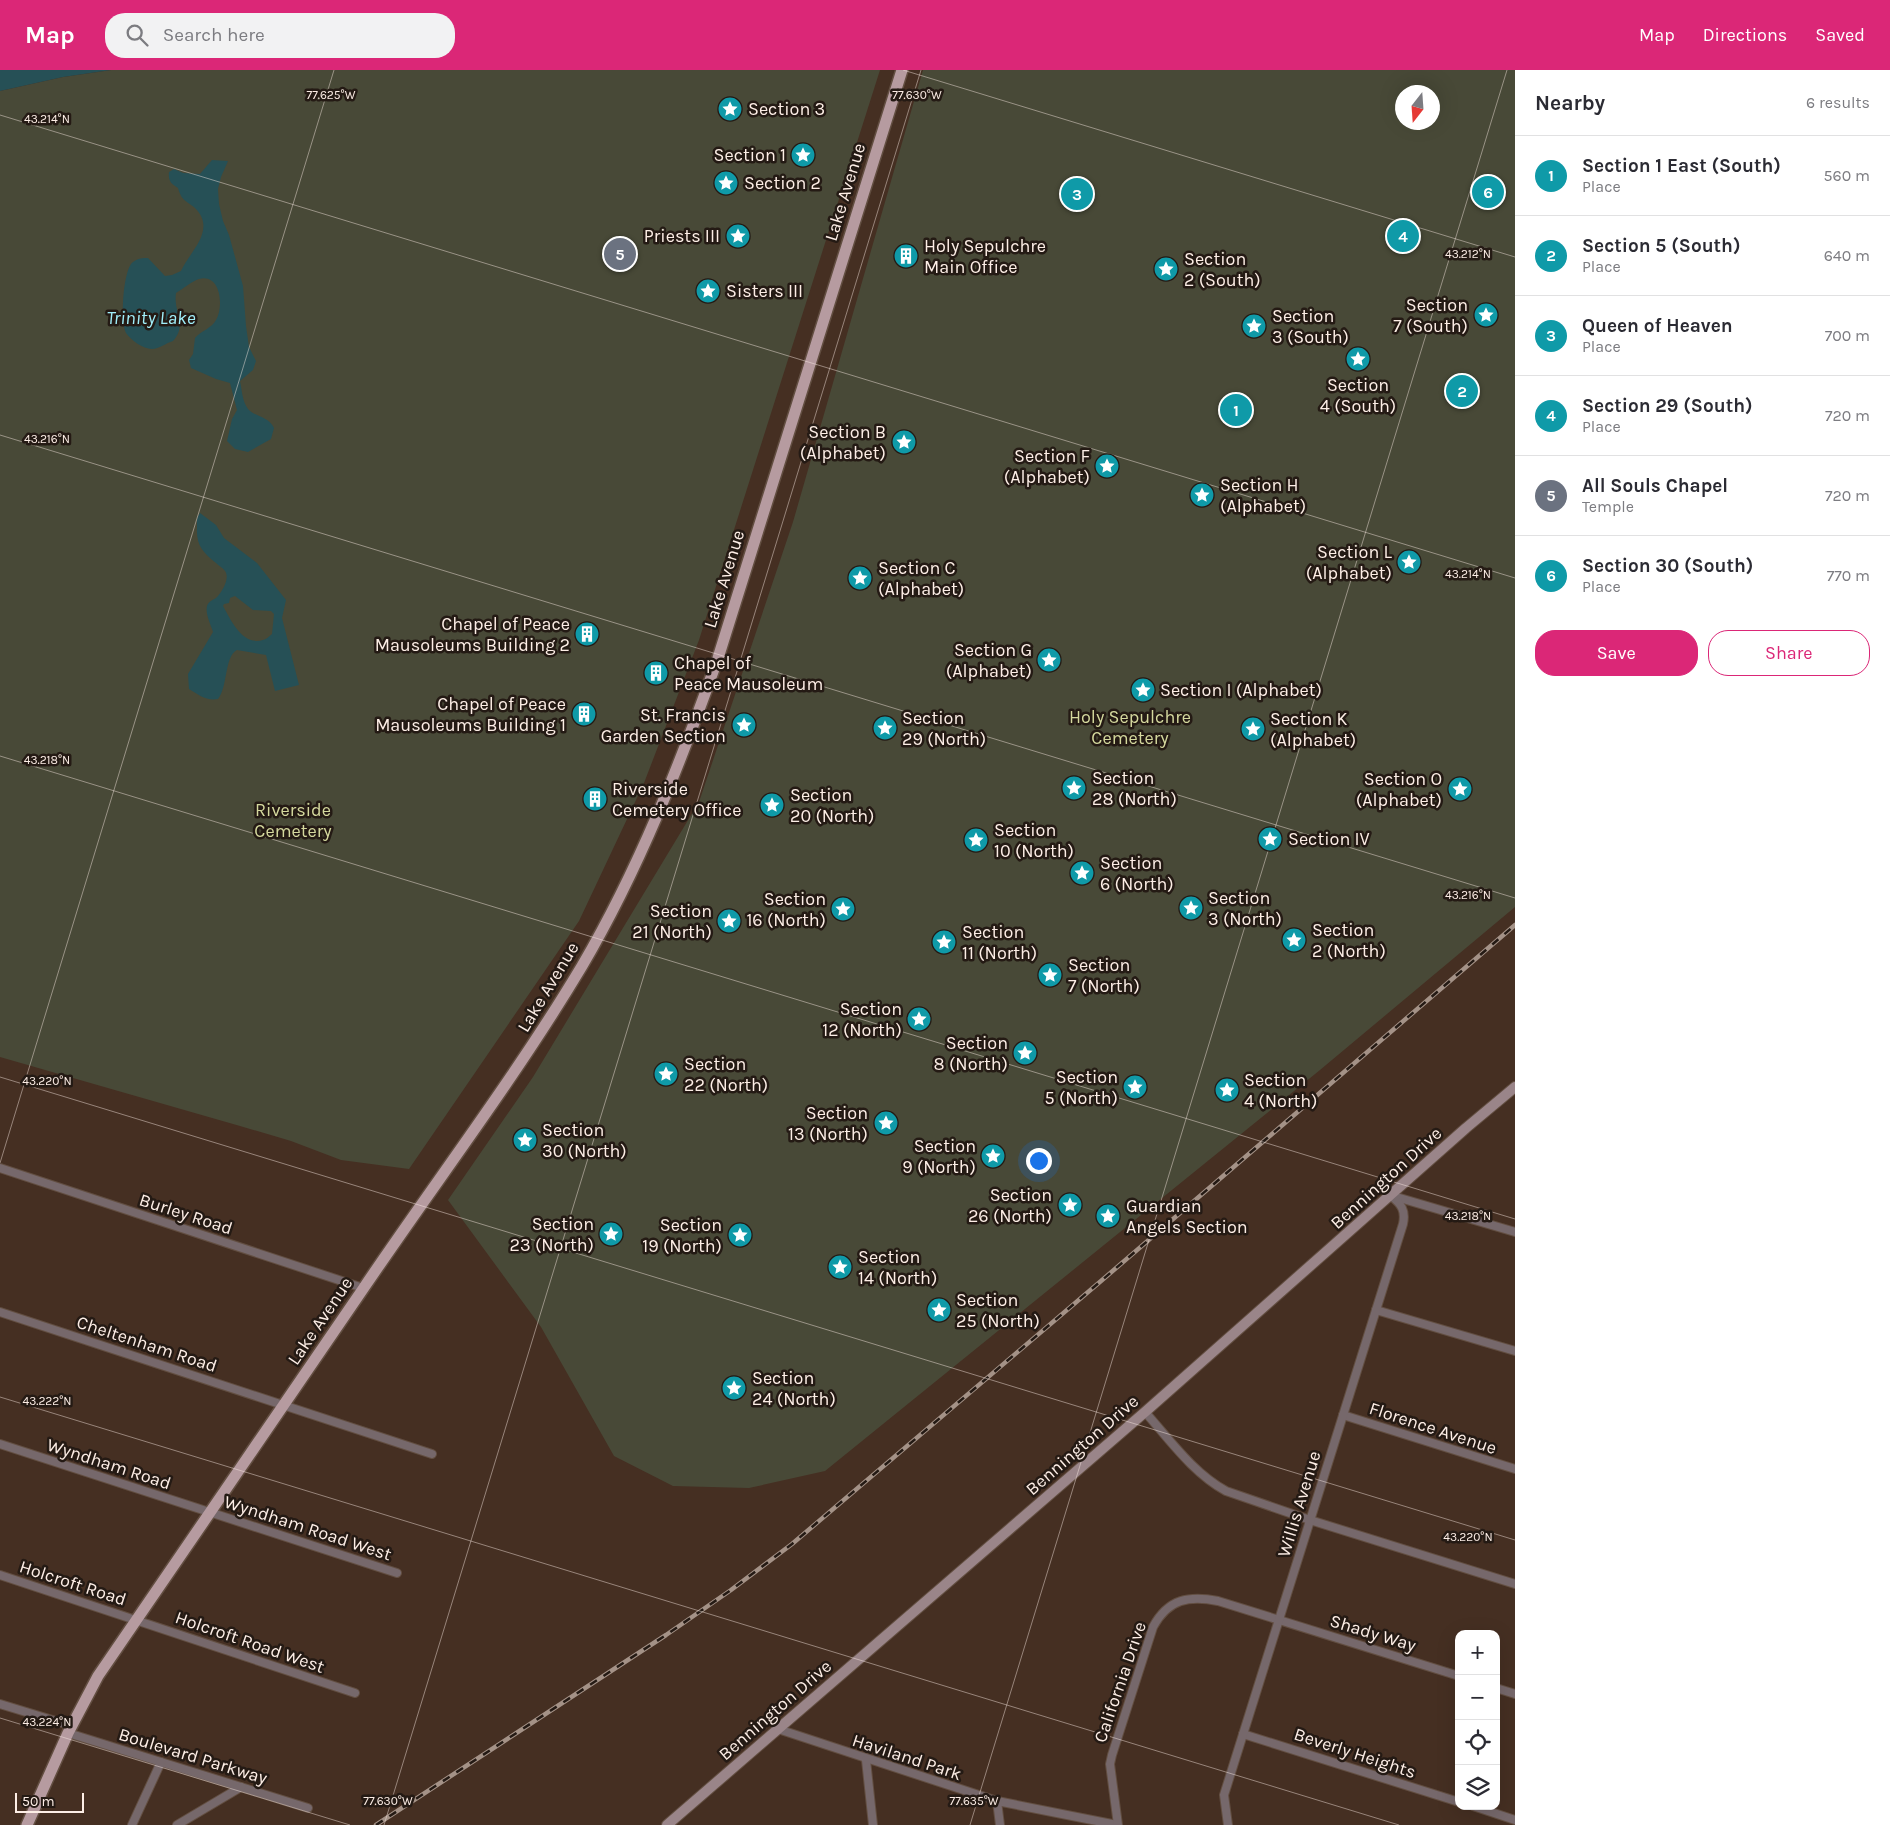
<!DOCTYPE html>
<html lang="en">
<head>
<meta charset="utf-8">
<style>
	:root { --surface:#fff; --page:#f2f2f3; --text:#2b2b33; --muted:#7c7c81; --line:#e1e1e2; --accent:#db2777 }
	body { margin:0; font-family:Karla,sans-serif; background:var(--page); color:var(--text) }
	.controls { position:absolute; right:15px; bottom:15px; display:grid; overflow:hidden; border-radius:10px; box-shadow:0 5px 20px #0002 }
	.controls button { width:45px; height:45px; display:grid; place-items:center; padding:0; border:0; border-bottom:1px solid var(--line); background:var(--surface); color:var(--text); font:25px sans-serif }
	.compass { position:absolute; left:1395px; top:15px; width:45px; height:45px; border-radius:50%; background:var(--surface); box-shadow:0 5px 20px #0002; rotate:197deg }
	.scale { position:absolute; left:15px; bottom:12px; width:69px; box-sizing:border-box; padding-left:5px; border:2px solid #fdeee6; border-top:0; font-size:14px; line-height:18px; white-space:nowrap; color:#fdeee6; -webkit-text-stroke:4px #241a14; paint-order:stroke }
	.you { position:absolute; left:1038px; top:1090px; width:18px; height:18px; margin:-12px; border:4px solid #fff; border-radius:50%; background:#1a73e8; box-shadow:0 0 0 8px #1a73e833 }
	.badge { display:grid; place-items:center; width:32px; height:32px; border-radius:50%; background:var(--accent); color:#fff; font-size:16px; font-weight:700 }
	.pin { position:absolute; translate:-50% -50%; border:2px solid #fff; box-shadow:0 1px 5px #0006 }
	.list { margin:0; padding:0; list-style:none }
	h2 { display:flex; justify-content:space-between; align-items:center; height:65px; margin:0; padding:0 20px; font-size:21px }
	h2 small { font-size:16px; font-weight:400; color:var(--muted) }
	.list li { display:grid; grid-template-columns:32px 1fr auto; gap:15px; align-items:center; box-sizing:border-box; height:80px; padding:0 20px; border-top:1px solid var(--line) }
	.list b { display:block; font-size:19px; white-space:nowrap }
	.list p { margin:0; font-size:16px; white-space:nowrap; color:var(--muted) }
	.list em { font-size:16px; font-style:normal; color:var(--muted) }
	.actions { display:flex; gap:10px; padding:15px 20px }
	.actions a { flex:1; padding:11px 0; border:1px solid var(--accent); border-radius:20px; text-align:center; font-size:18px; color:var(--accent) }
	.actions .main { background:var(--accent); color:#fff }
	.icon { flex:none; width:28px; height:28px; fill:none; stroke:currentColor; stroke-width:2; stroke-linecap:round; stroke-linejoin:round }
	.map { position:relative; flex:none; width:1515px; height:1755px; overflow:hidden }
	header { display:flex; align-items:center; gap:30px; box-sizing:border-box; height:70px; padding:0 25px; background:var(--accent); color:#fff }
	header strong { font-size:24px }
	nav { display:flex; gap:28px; margin-inline-start:auto; font-size:18px }
	.search { width:350px; height:45px; background:var(--page); display:flex; align-items:center; gap:12px; box-sizing:border-box; padding:0 18px; border-radius:20px; color:var(--muted); font-size:19px }
	main { display:flex }
	aside { flex:1; background:var(--surface) }
	.map>svg:first-child { display:block }
	.green { fill:#484937; fill-rule:evenodd }
	.water { fill:#265056; fill-rule:evenodd }
	.lines { fill:none; stroke-linecap:round; stroke-linejoin:round }
	.street-casing { stroke:#624e41; stroke-width:10 }
	.secondary-casing { stroke:#624e41; stroke-width:12 }
	.primary-casing { stroke:#624e41; stroke-width:14 }
	.street { stroke:#76686b; stroke-width:8 }
	.secondary { stroke:#9a8589; stroke-width:10 }
	.primary { stroke:#b69ba0; stroke-width:11 }
	.rail-casing { stroke:#a49287; stroke-width:4.5 }
	.rail { stroke:#241a14; stroke-width:2.5; stroke-dasharray:8; stroke-linecap:butt }
	.ticks { fill:none; stroke:#fdeee6; stroke-width:1; stroke-opacity:0.45 }
	.labels { text-anchor:middle; dominant-baseline:central; stroke-width:5; stroke-linejoin:round; paint-order:stroke }
	.poi-label { font-size:18px; fill:#fdeee6; stroke:#241a14; text-anchor:start }
	.street-label { font-size:18px; fill:#fdeee6; stroke:#241a14 }
	.park-label { font-size:18px; fill:#d5d99e; stroke:#241a14 }
	.water-label { font-size:19px; font-style:italic; fill:#a1effa; stroke:#241a14 }
	.ticks-label { font-size:12px; text-anchor:middle; fill:#fdeee6; stroke:#241a14; stroke-width:5; stroke-linejoin:round; paint-order:stroke }
</style>
</head>
<body>
<header>
<strong>Map</strong>
<div class="search"><svg class="icon" aria-label="search" viewBox="0 0 24 24"><circle cx="10" cy="10" r="6"/><path d="M15 15l6 6"/></svg>Search here</div>
<nav><a>Map</a><a>Directions</a><a>Saved</a></nav>
</header>
<main>
<div class="map">
<svg width="1515" height="1755" viewBox="0 0 1515 1755">
	<rect width="100%" height="100%" fill="#452f22"/>
	<g class="green">
		<polygon points="111,0 880,0 699,570 644,713 579,851 409,1099 341,1090 291,1071 240,1056 0,987 0,21 63,7"/>
		<path d="M923,0H1515V837L1320,1000L825,1401L749,1418L673,1416L614,1386L541,1257L448,1130L533,1007L699,732L793,452ZM1432,22V52H1402V22Z"/>
	</g>
	<g class="water">
		<polygon points="0,0 111,0 63,7 0,21"/>
		<path d="M212,90L228,91L221,107L218,119L219,134L223,151L229,165L243,216L246,256L249,277L256,291L253,300L240,311C242,320 242,331 248,339C255,347 268,346 274,358L271,369L248,382L235,379L227,371L232,349L237,340L230,313L216,309L191,298L189,290L193,284L195,268C201,261 212,258 216,250C224,237 221,203 199,209C194,210 181,220 176,223C173,242 188,254 173,271C166,273 159,279 152,279C143,279 131,270 126,263C120,252 123,199 133,192C138,188 143,188 148,188L165,206L172,205L181,201C190,181 217,160 195,138C186,130 182,132 178,118C171,114 168,111 169,102L174,99L183,103L200,104Z"/>
		<path d="M200,443L216,455L224,468L257,493L286,530L282,548L299,615L275,621L266,585L237,580C224,587 228,617 218,629C206,631 199,625 189,619L188,604L213,562C211,555 205,544 207,536C209,530 215,530 218,526C223,520 230,508 225,501C223,498 218,495 216,493C203,483 196,475 197,458C197,452 196,448 200,443ZM235,526L253,540L271,541L274,544L272,564C269,566 267,569 263,570C242,576 231,550 223,536L224,534L229,533L230,528Z"/>
	</g>
	<g class="lines">
		<defs>
			<g id="street">
				<polyline points="0,1098 363,1218"/>
				<polyline points="1393,1126 1515,1162"/>
				<polyline points="1376,1240 1515,1281"/>
				<polyline points="0,1242 432,1384"/>
				<path d="M1145,1342C1170,1370 1193,1403 1226,1421L1310,1450L1515,1514"/>
				<polyline points="1343,1345 1515,1399"/>
				<polyline points="0,1374 397,1503"/>
				<polyline points="0,1505 355,1623"/>
				<polyline points="1496,1618 1515,1624"/>
				<polyline points="0,1634 72,1656"/>
				<polyline points="778,1659 997,1731 1117,1755"/>
				<polyline points="68,1663 308,1738"/>
				<polyline points="1243,1664 1459,1732"/>
				<polyline points="866,1690 873,1755"/>
				<polyline points="997,1731 1000,1755"/>
				<polyline points="1473,1736 1515,1750"/>
				<polyline points="132,1755 161,1692"/>
				<polyline points="177,1755 241,1717"/>
				<path d="M1118,1755L1110,1694L1112,1685L1153,1557C1168,1529 1189,1525 1218,1531L1459,1606"/>
				<path d="M1228,1755L1224,1725L1403,1154C1406,1140 1401,1134 1391,1126"/>
			</g>
			<polyline id="secondary" points="667,1755 1145,1342 1466,1058 1515,1017"/>
			<path id="primary" d="M27,1755L68,1663L98,1606C187,1477 274,1348 363,1219C436,1111 515,1008 582,896C639,799 680,694 718,588L902,0"/>
		</defs>
		<use href="#street" class="street-casing"/>
		<use href="#secondary" class="secondary-casing"/>
		<use href="#primary" class="primary-casing"/>
		<use href="#street" class="street"/>
		<use href="#secondary" class="secondary"/>
		<use href="#primary" class="primary"/>
		<defs>
			<polyline id="rail" points="376,1755 666,1565 731,1520 792,1474 1101,1211 1515,855"/>
		</defs>
		<use href="#rail" class="rail-casing"/>
		<use href="#rail" class="rail"/>
	</g>
	<path class="ticks" d="M903,0L1515,187M0,45L1515,508M0,365L1515,828M0,686L1515,1149M0,1007L1515,1470M0,1093L334,0M0,1327L1399,1755M0,1648L350,1755M384,1755L921,0M970,1755L1507,0"/>
	<defs>
		<symbol id="sight-disc" viewBox="-11 -11 22 22"><circle r="9.5" fill="#0f9aa8" stroke="#241a14"/><path d="M0-6L1.8-2.2L6-1.7L2.9 1.2L3.7 5.4L0 3.3L-3.7 5.4L-2.9 1.2L-6-1.7L-1.8-2.2Z" fill="#fff"/></symbol>
		<symbol id="building-disc" viewBox="-11 -11 22 22"><circle r="9.5" fill="#0f9aa8" stroke="#241a14"/><path d="M-4-6H4V6H1V3H-1V6H-4ZM-2.5-4.3h1.7v1.8h-1.7ZM.8-4.3h1.7v1.8H.8ZM-2.5-1h1.7V.8h-1.7ZM.8-1h1.7V.8H.8Z" fill="#fff"/></symbol>
	</defs>
	<g fill-rule="evenodd">
		<use href="#sight-disc" x="716" y="25" width="28" height="28"/>
		<use href="#sight-disc" x="789" y="71" width="28" height="28"/>
		<use href="#sight-disc" x="712" y="99" width="28" height="28"/>
		<use href="#sight-disc" x="724" y="152" width="28" height="28"/>
		<use href="#building-disc" x="892" y="172" width="28" height="28"/>
		<use href="#sight-disc" x="1152" y="185" width="28" height="28"/>
		<use href="#sight-disc" x="694" y="207" width="28" height="28"/>
		<use href="#sight-disc" x="1472" y="231" width="28" height="28"/>
		<use href="#sight-disc" x="1240" y="242" width="28" height="28"/>
		<use href="#sight-disc" x="1344" y="275" width="28" height="28"/>
		<use href="#sight-disc" x="890" y="358" width="28" height="28"/>
		<use href="#sight-disc" x="1093" y="382" width="28" height="28"/>
		<use href="#sight-disc" x="1188" y="411" width="28" height="28"/>
		<use href="#sight-disc" x="1395" y="478" width="28" height="28"/>
		<use href="#sight-disc" x="846" y="494" width="28" height="28"/>
		<use href="#building-disc" x="573" y="550" width="28" height="28"/>
		<use href="#sight-disc" x="1035" y="576" width="28" height="28"/>
		<use href="#building-disc" x="642" y="589" width="28" height="28"/>
		<use href="#sight-disc" x="1129" y="606" width="28" height="28"/>
		<use href="#building-disc" x="570" y="630" width="28" height="28"/>
		<use href="#sight-disc" x="730" y="641" width="28" height="28"/>
		<use href="#sight-disc" x="871" y="644" width="28" height="28"/>
		<use href="#sight-disc" x="1239" y="645" width="28" height="28"/>
		<use href="#sight-disc" x="1060" y="704" width="28" height="28"/>
		<use href="#sight-disc" x="1446" y="705" width="28" height="28"/>
		<use href="#building-disc" x="581" y="715" width="28" height="28"/>
		<use href="#sight-disc" x="758" y="721" width="28" height="28"/>
		<use href="#sight-disc" x="1256" y="755" width="28" height="28"/>
		<use href="#sight-disc" x="962" y="756" width="28" height="28"/>
		<use href="#sight-disc" x="1068" y="789" width="28" height="28"/>
		<use href="#sight-disc" x="1177" y="824" width="28" height="28"/>
		<use href="#sight-disc" x="829" y="825" width="28" height="28"/>
		<use href="#sight-disc" x="715" y="837" width="28" height="28"/>
		<use href="#sight-disc" x="1280" y="856" width="28" height="28"/>
		<use href="#sight-disc" x="930" y="858" width="28" height="28"/>
		<use href="#sight-disc" x="1036" y="891" width="28" height="28"/>
		<use href="#sight-disc" x="905" y="935" width="28" height="28"/>
		<use href="#sight-disc" x="1011" y="969" width="28" height="28"/>
		<use href="#sight-disc" x="652" y="990" width="28" height="28"/>
		<use href="#sight-disc" x="1121" y="1003" width="28" height="28"/>
		<use href="#sight-disc" x="1213" y="1006" width="28" height="28"/>
		<use href="#sight-disc" x="872" y="1039" width="28" height="28"/>
		<use href="#sight-disc" x="511" y="1056" width="28" height="28"/>
		<use href="#sight-disc" x="979" y="1072" width="28" height="28"/>
		<use href="#sight-disc" x="1056" y="1121" width="28" height="28"/>
		<use href="#sight-disc" x="1094" y="1132" width="28" height="28"/>
		<use href="#sight-disc" x="597" y="1150" width="28" height="28"/>
		<use href="#sight-disc" x="726" y="1151" width="28" height="28"/>
		<use href="#sight-disc" x="826" y="1183" width="28" height="28"/>
		<use href="#sight-disc" x="925" y="1226" width="28" height="28"/>
		<use href="#sight-disc" x="720" y="1304" width="28" height="28"/>
	</g>
	<g class="labels">
		<g class="poi-label">
			<text x="748" y="39">Section 3</text>
			<text x="786" y="85" text-anchor="end">Section 1</text>
			<text x="744" y="113">Section 2</text>
			<text x="720" y="166" text-anchor="end">Priests III</text>
			<text x="924" y="176">Holy Sepulchre<tspan x="924" dy="21">Main Office</tspan></text>
			<text x="1184" y="189">Section<tspan x="1184" dy="21">2 (South)</tspan></text>
			<text x="726" y="221">Sisters III</text>
			<text x="1468" y="235" text-anchor="end">Section<tspan x="1468" dy="21">7 (South)</tspan></text>
			<text x="1272" y="246">Section<tspan x="1272" dy="21">3 (South)</tspan></text>
			<text x="1358" y="315" text-anchor="middle">Section<tspan x="1358" dy="21">4 (South)</tspan></text>
			<text x="886" y="362" text-anchor="end">Section B<tspan x="886" dy="21">(Alphabet)</tspan></text>
			<text x="1090" y="386" text-anchor="end">Section F<tspan x="1090" dy="21">(Alphabet)</tspan></text>
			<text x="1220" y="415">Section H<tspan x="1220" dy="21">(Alphabet)</tspan></text>
			<text x="1392" y="482" text-anchor="end">Section L<tspan x="1392" dy="21">(Alphabet)</tspan></text>
			<text x="878" y="498">Section C<tspan x="878" dy="21">(Alphabet)</tspan></text>
			<text x="570" y="554" text-anchor="end">Chapel of Peace<tspan x="570" dy="21">Mausoleums Building 2</tspan></text>
			<text x="1032" y="580" text-anchor="end">Section G<tspan x="1032" dy="21">(Alphabet)</tspan></text>
			<text x="674" y="593">Chapel of<tspan x="674" dy="21">Peace Mausoleum</tspan></text>
			<text x="1160" y="620">Section I (Alphabet)</text>
			<text x="566" y="634" text-anchor="end">Chapel of Peace<tspan x="566" dy="21">Mausoleums Building 1</tspan></text>
			<text x="726" y="645" text-anchor="end">St. Francis<tspan x="726" dy="21">Garden Section</tspan></text>
			<text x="902" y="648">Section<tspan x="902" dy="21">29 (North)</tspan></text>
			<text x="1270" y="649">Section K<tspan x="1270" dy="21">(Alphabet)</tspan></text>
			<text x="1092" y="708">Section<tspan x="1092" dy="21">28 (North)</tspan></text>
			<text x="1442" y="709" text-anchor="end">Section O<tspan x="1442" dy="21">(Alphabet)</tspan></text>
			<text x="612" y="719">Riverside<tspan x="612" dy="21">Cemetery Office</tspan></text>
			<text x="790" y="725">Section<tspan x="790" dy="21">20 (North)</tspan></text>
			<text x="994" y="760">Section<tspan x="994" dy="21">10 (North)</tspan></text>
			<text x="1288" y="769">Section IV</text>
			<text x="1100" y="793">Section<tspan x="1100" dy="21">6 (North)</tspan></text>
			<text x="1208" y="828">Section<tspan x="1208" dy="21">3 (North)</tspan></text>
			<text x="826" y="829" text-anchor="end">Section<tspan x="826" dy="21">16 (North)</tspan></text>
			<text x="712" y="841" text-anchor="end">Section<tspan x="712" dy="21">21 (North)</tspan></text>
			<text x="1312" y="860">Section<tspan x="1312" dy="21">2 (North)</tspan></text>
			<text x="962" y="862">Section<tspan x="962" dy="21">11 (North)</tspan></text>
			<text x="1068" y="895">Section<tspan x="1068" dy="21">7 (North)</tspan></text>
			<text x="902" y="939" text-anchor="end">Section<tspan x="902" dy="21">12 (North)</tspan></text>
			<text x="1008" y="973" text-anchor="end">Section<tspan x="1008" dy="21">8 (North)</tspan></text>
			<text x="684" y="994">Section<tspan x="684" dy="21">22 (North)</tspan></text>
			<text x="1118" y="1007" text-anchor="end">Section<tspan x="1118" dy="21">5 (North)</tspan></text>
			<text x="1244" y="1010">Section<tspan x="1244" dy="21">4 (North)</tspan></text>
			<text x="868" y="1043" text-anchor="end">Section<tspan x="868" dy="21">13 (North)</tspan></text>
			<text x="542" y="1060">Section<tspan x="542" dy="21">30 (North)</tspan></text>
			<text x="976" y="1076" text-anchor="end">Section<tspan x="976" dy="21">9 (North)</tspan></text>
			<text x="1052" y="1125" text-anchor="end">Section<tspan x="1052" dy="21">26 (North)</tspan></text>
			<text x="1126" y="1136">Guardian<tspan x="1126" dy="21">Angels Section</tspan></text>
			<text x="594" y="1154" text-anchor="end">Section<tspan x="594" dy="21">23 (North)</tspan></text>
			<text x="722" y="1155" text-anchor="end">Section<tspan x="722" dy="21">19 (North)</tspan></text>
			<text x="858" y="1187">Section<tspan x="858" dy="21">14 (North)</tspan></text>
			<text x="956" y="1230">Section<tspan x="956" dy="21">25 (North)</tspan></text>
			<text x="752" y="1308">Section<tspan x="752" dy="21">24 (North)</tspan></text>
		</g>
		<g class="street-label">
			<text transform="translate(845 122) rotate(-73)">Lake Avenue</text>
			<text transform="translate(724 509) rotate(-73)">Lake Avenue</text>
			<text transform="translate(548 917) rotate(-59)">Lake Avenue</text>
			<text transform="translate(1386 1108) rotate(-42)">Bennington Drive</text>
			<text transform="translate(186 1144) rotate(18)">Burley Road</text>
			<text transform="translate(320 1251) rotate(-56)">Lake Avenue</text>
			<text transform="translate(147 1274) rotate(18)">Cheltenham Road</text>
			<text transform="translate(1433 1358) rotate(18)">Florence Avenue</text>
			<text transform="translate(1082 1375) rotate(-41)">Bennington Drive</text>
			<text transform="translate(109 1394) rotate(18)">Wyndham Road</text>
			<text transform="translate(1299 1434) rotate(-73)">Willis Avenue</text>
			<text transform="translate(308 1458) rotate(18)">Wyndham Road West</text>
			<text transform="translate(73 1513) rotate(18)">Holcroft Road</text>
			<text transform="translate(1373 1563) rotate(17)">Shady Way</text>
			<text transform="translate(250 1572) rotate(19)">Holcroft Road West</text>
			<text transform="translate(1120 1612) rotate(-71)">California Drive</text>
			<text transform="translate(775 1640) rotate(-41)">Bennington Drive</text>
			<text transform="translate(1355 1683) rotate(18)">Beverly Heights</text>
			<text transform="translate(193 1686) rotate(17)">Boulevard Parkway</text>
			<text transform="translate(907 1687) rotate(18)">Haviland Park</text>
		</g>
		<g class="park-label">
			<text x="1130" y="647">Holy Sepulchre<tspan x="1130" dy="21">Cemetery</tspan></text>
			<text x="293" y="740">Riverside<tspan x="293" dy="21">Cemetery</tspan></text>
		</g>
		<g class="water-label">
			<text x="151" y="248">Trinity Lake</text>
		</g>
	</g>
	<g class="ticks-label">
		<text x="331" y="29">77.625°W</text>
		<text x="917" y="29">77.630°W</text>
		<text x="47" y="53">43.214°N</text>
		<text x="1468" y="188">43.212°N</text>
		<text x="47" y="373">43.216°N</text>
		<text x="1468" y="508">43.214°N</text>
		<text x="47" y="694">43.218°N</text>
		<text x="1468" y="829">43.216°N</text>
		<text x="47" y="1015">43.220°N</text>
		<text x="1468" y="1150">43.218°N</text>
		<text x="47" y="1335">43.222°N</text>
		<text x="1468" y="1471">43.220°N</text>
		<text x="47" y="1656">43.224°N</text>
		<text x="388" y="1735">77.630°W</text>
		<text x="974" y="1735">77.635°W</text>
	</g>
</svg>
<div class="controls">
<button>+</button>
<button>−</button>
<button><svg class="icon" aria-label="locate" viewBox="0 0 24 24"><circle cx="12" cy="12" r="6"/><path d="M12 2v4M12 18v4M2 12h4M18 12h4"/></svg></button>
<button><svg class="icon" aria-label="layers" viewBox="0 0 24 24"><path d="M12 4l9 5-9 5-9-5zM3 14l9 5 9-5"/></svg></button>
</div>
<svg class="compass" viewBox="-18 -18 36 36"><path d="M0-13l5 13h-10z" fill="#e53935"/><path d="M0 13l5-13h-10z" fill="#7c7c81"/></svg>
<div class="scale">50 m</div>
<div class="you"></div>
<div class="pin badge" style="left:1236px;top:340px;background:#0f9aa8">1</div>
<div class="pin badge" style="left:1462px;top:321px;background:#0f9aa8">2</div>
<div class="pin badge" style="left:1077px;top:124px;background:#0f9aa8">3</div>
<div class="pin badge" style="left:1403px;top:166px;background:#0f9aa8">4</div>
<div class="pin badge" style="left:620px;top:184px;background:#6b7280">5</div>
<div class="pin badge" style="left:1488px;top:122px;background:#0f9aa8">6</div>
</div>
<aside>
<h2>Nearby<small>6 results</small></h2>
<ul class="list">
<li><span class="badge" style="background:#0f9aa8">1</span><div><b>Section 1 East (South)</b><p>Place</p></div><em>560 m</em></li>
<li><span class="badge" style="background:#0f9aa8">2</span><div><b>Section 5 (South)</b><p>Place</p></div><em>640 m</em></li>
<li><span class="badge" style="background:#0f9aa8">3</span><div><b>Queen of Heaven</b><p>Place</p></div><em>700 m</em></li>
<li><span class="badge" style="background:#0f9aa8">4</span><div><b>Section 29 (South)</b><p>Place</p></div><em>720 m</em></li>
<li><span class="badge" style="background:#6b7280">5</span><div><b>All Souls Chapel</b><p>Temple</p></div><em>720 m</em></li>
<li><span class="badge" style="background:#0f9aa8">6</span><div><b>Section 30 (South)</b><p>Place</p></div><em>770 m</em></li>
</ul>
<div class="actions"><a class="main">Save</a><a>Share</a></div>
</aside>
</main>
</body>
</html>
